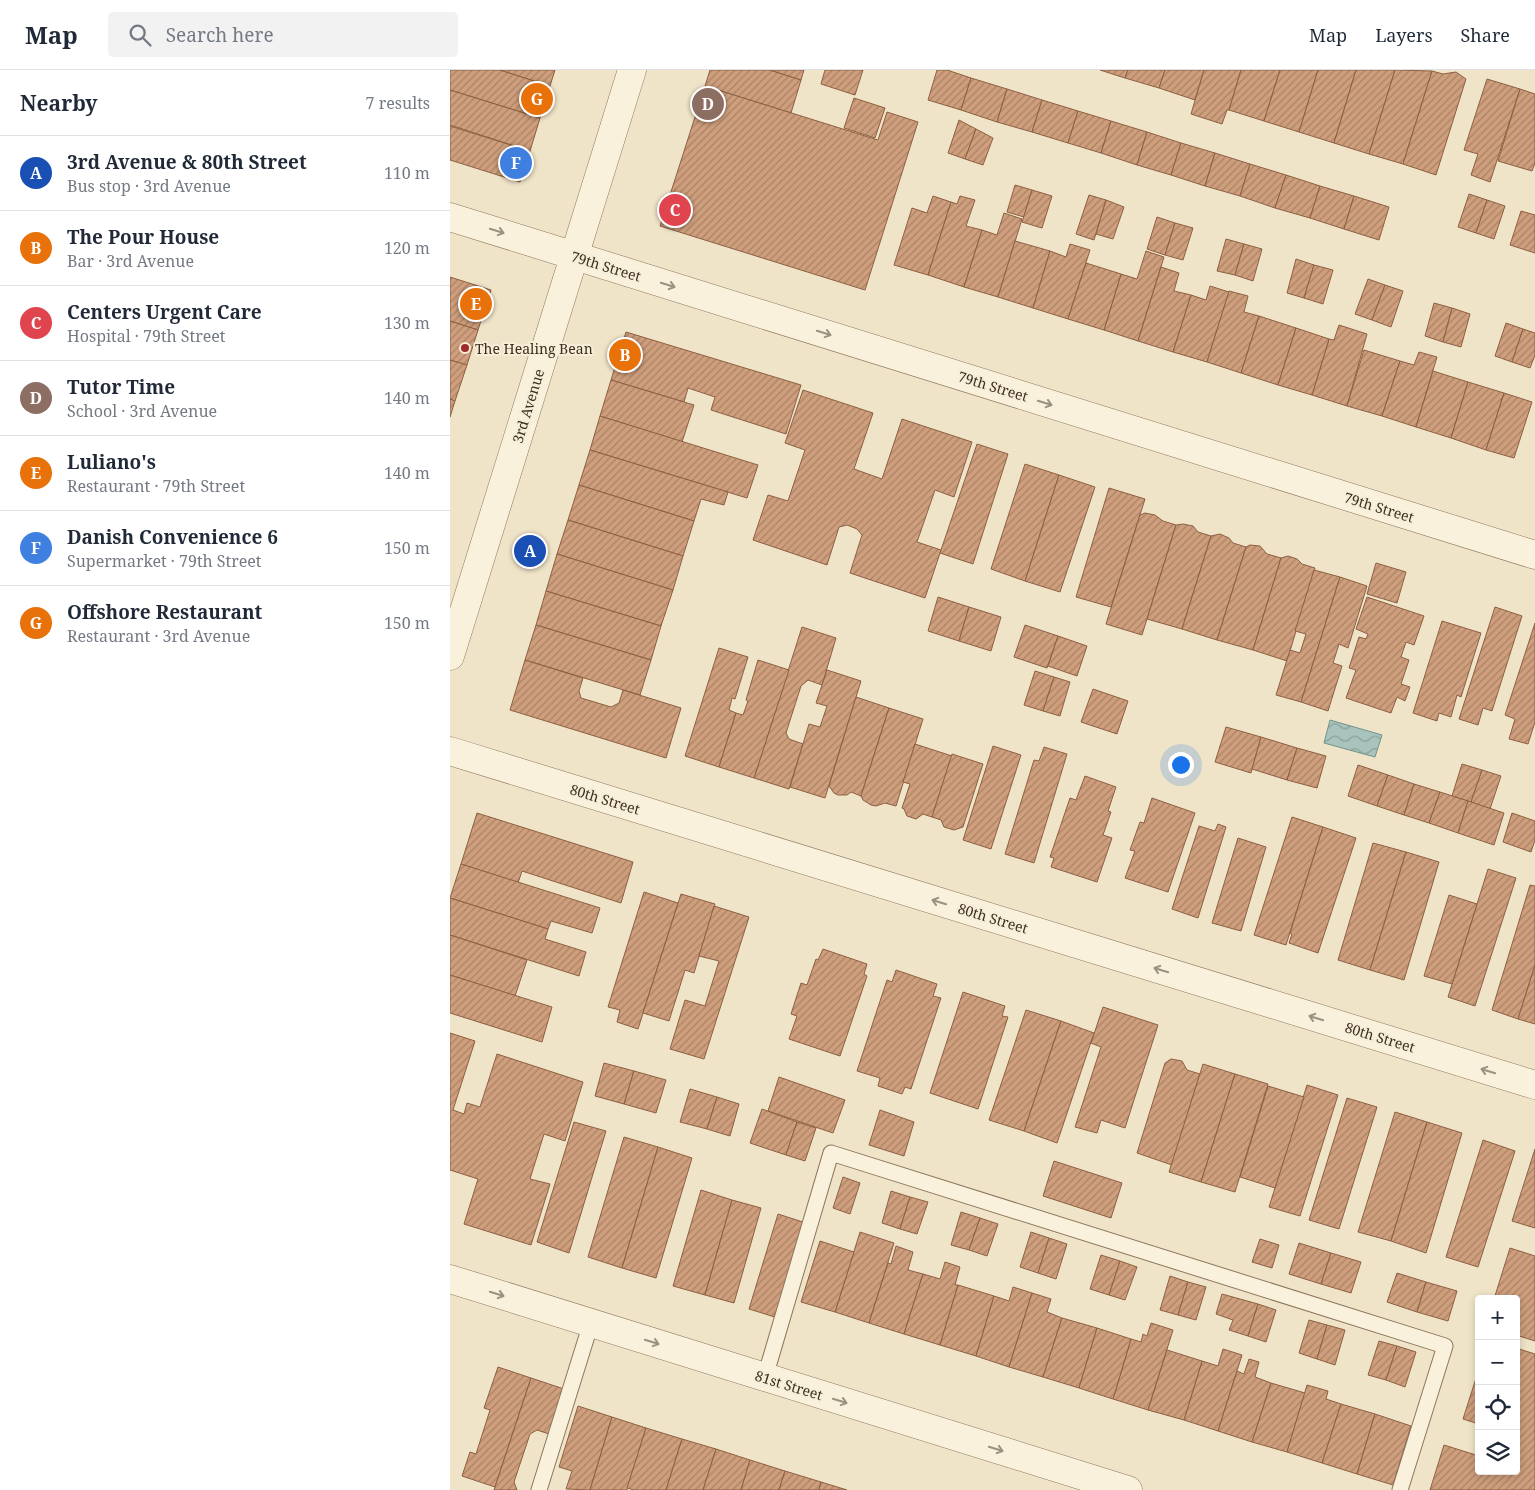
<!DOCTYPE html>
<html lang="en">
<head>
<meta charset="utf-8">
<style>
	:root { --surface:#fff; --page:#f2f2f3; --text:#1f2937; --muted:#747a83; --line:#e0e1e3; --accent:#111827 }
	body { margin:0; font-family:"Noto Serif",serif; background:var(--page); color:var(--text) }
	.controls { position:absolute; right:15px; bottom:15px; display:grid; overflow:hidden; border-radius:5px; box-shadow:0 2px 8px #0003 }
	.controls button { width:45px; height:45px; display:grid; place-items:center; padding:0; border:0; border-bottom:1px solid var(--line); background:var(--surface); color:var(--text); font:25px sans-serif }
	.you { position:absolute; left:730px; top:694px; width:18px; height:18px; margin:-12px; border:4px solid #fff; border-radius:50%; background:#1a73e8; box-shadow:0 0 0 8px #1a73e833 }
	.badge { display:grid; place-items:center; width:32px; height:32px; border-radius:50%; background:var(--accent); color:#fff; font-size:16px; font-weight:700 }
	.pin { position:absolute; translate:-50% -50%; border:2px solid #fff; box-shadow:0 1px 5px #0006 }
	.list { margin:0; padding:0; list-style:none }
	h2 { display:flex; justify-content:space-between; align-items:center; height:65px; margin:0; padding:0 20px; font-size:21px }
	h2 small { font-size:16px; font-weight:400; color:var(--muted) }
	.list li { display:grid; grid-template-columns:32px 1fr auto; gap:15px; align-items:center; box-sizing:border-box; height:75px; padding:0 20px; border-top:1px solid var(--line) }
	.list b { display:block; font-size:19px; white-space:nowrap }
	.list p { margin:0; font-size:16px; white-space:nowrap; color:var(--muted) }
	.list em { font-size:16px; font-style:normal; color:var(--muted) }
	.icon { flex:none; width:28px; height:28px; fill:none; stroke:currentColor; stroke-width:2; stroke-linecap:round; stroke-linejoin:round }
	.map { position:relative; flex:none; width:1085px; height:1420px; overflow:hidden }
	header { display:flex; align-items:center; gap:30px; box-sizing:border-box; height:70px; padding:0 25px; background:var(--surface); border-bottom:1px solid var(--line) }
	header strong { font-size:24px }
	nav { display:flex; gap:28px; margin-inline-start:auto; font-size:18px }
	.search { width:350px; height:45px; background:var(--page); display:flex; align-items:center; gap:12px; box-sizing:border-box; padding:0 18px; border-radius:5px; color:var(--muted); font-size:19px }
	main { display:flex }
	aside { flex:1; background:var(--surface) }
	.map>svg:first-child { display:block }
	.water { fill:url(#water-waves); stroke:#6f938a }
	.building { fill:url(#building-hatch); stroke:#8d5f41 }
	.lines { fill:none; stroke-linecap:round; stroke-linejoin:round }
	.service-casing { stroke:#8d765c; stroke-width:17 }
	.minor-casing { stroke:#8d765c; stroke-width:29 }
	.tertiary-casing { stroke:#8d765c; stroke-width:29 }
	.service { stroke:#faf1dc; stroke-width:15 }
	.minor { stroke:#faf1dc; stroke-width:28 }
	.tertiary { stroke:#faf1dc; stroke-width:28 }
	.oneway { stroke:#9c907e }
	.poi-dot { fill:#9e2a2b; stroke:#f7eed8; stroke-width:2 }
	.labels { text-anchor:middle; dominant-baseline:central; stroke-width:4; stroke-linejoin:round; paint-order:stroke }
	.street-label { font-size:14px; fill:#3d2e20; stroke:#f7eed8 }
	.poi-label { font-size:14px; fill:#3d2e20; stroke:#f7eed8; text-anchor:start }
</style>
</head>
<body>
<header>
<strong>Map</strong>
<div class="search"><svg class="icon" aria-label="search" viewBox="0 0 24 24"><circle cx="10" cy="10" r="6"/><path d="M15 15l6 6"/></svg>Search here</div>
<nav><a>Map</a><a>Layers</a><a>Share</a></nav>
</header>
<main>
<aside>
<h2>Nearby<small>7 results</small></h2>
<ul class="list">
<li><span class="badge" style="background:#1a4fb4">A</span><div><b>3rd Avenue &amp; 80th Street</b><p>Bus stop · 3rd Avenue</p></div><em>110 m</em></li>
<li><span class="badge" style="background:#e8710a">B</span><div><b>The Pour House</b><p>Bar · 3rd Avenue</p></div><em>120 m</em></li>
<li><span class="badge" style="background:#e0444e">C</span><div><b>Centers Urgent Care</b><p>Hospital · 79th Street</p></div><em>130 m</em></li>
<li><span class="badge" style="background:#8d6e63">D</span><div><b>Tutor Time</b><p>School · 3rd Avenue</p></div><em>140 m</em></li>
<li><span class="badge" style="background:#e8710a">E</span><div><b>Luliano's</b><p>Restaurant · 79th Street</p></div><em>140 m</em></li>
<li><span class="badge" style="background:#3f7fe0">F</span><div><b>Danish Convenience 6</b><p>Supermarket · 79th Street</p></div><em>150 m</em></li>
<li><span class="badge" style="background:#e8710a">G</span><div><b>Offshore Restaurant</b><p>Restaurant · 3rd Avenue</p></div><em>150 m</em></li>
</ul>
</aside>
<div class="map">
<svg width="1085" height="1420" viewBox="0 0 1085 1420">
	<defs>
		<pattern id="water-waves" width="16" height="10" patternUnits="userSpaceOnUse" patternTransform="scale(1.25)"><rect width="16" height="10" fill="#a9c4bc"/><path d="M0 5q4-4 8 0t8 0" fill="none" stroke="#8ba098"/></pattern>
		<pattern id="building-hatch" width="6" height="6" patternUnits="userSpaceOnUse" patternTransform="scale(1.25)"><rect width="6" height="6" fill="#cf9f7d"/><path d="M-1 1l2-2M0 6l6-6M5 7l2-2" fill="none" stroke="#a98266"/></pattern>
	</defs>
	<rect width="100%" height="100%" fill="#f0e4c8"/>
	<polygon class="water" points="880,650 932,665 925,687 874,673"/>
	<g class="building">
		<polygon points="0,0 50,0 100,16 90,48 0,20"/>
		<polygon points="50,0 105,0 100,16"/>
		<polygon points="260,0 320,0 351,10 341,43 255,16"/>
		<polygon points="320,0 354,0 351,10"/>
		<polygon points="375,0 413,0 405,25 371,14"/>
		<polygon points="487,0 497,0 521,8 511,40 478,30"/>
		<polygon points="650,0 678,0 675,8"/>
		<polygon points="678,0 715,0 709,18 675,8"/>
		<polygon points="715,0 754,0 745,30 709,18"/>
		<polygon points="754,0 791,0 779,40 777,40 772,54 741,44"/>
		<polygon points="791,0 830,0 814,51 779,40"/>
		<polygon points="830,0 868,0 849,62 814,51"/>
		<polygon points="868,0 906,0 884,73 849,62"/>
		<polygon points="906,0 945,0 919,84 884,73"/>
		<polygon points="945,0 982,1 953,94 919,84"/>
		<polygon points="982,1 993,4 1006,2 1016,9 986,105 953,94"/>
		<polygon points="521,8 557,19 547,52 511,40"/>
		<polygon points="1037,9 1070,19 1040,112 1021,105 1028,84 1014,80"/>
		<polygon points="255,16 428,70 437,42 468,52 415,220 210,156"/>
		<polygon points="557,19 592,30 582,62 547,52"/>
		<polygon points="1070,19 1085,24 1085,93 1082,101 1048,91"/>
		<polygon points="0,20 90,48 80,81 0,55"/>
		<polygon points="404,28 435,38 425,68 394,58"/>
		<polygon points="592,30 628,41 618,73 582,62"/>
		<polygon points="628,41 661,51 651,83 618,73"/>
		<polygon points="509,50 526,59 515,89 498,83"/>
		<polygon points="661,51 697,62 687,95 651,83"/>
		<polygon points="0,56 80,81 70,112 0,90"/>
		<polygon points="526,59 543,68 533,95 515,89"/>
		<polygon points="697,62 731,73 721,105 687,95"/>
		<polygon points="731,73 765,83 755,116 721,105"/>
		<polygon points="765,83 800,94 790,126 755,116"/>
		<polygon points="800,94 836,105 825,138 790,126"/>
		<polygon points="836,105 870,116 860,148 825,138"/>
		<polygon points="565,115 582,120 574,147 557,142"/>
		<polygon points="870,116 904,126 894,159 860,148"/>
		<polygon points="582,120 602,126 592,158 572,152"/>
		<polygon points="1019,124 1037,130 1026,163 1008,157"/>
		<polygon points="639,125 656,130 644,170 626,164"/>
		<polygon points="483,126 501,132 478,205 444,195 462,138 477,143"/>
		<polygon points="510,126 525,130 516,156 532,160 514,217 478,205 501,132 507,134"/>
		<polygon points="904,126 939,137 929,170 894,159"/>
		<polygon points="656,130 674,137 663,169 646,164"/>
		<polygon points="1037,130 1055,136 1044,169 1026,163"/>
		<polygon points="1071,141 1085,145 1085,183 1060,175"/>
		<polygon points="554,143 572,149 548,227 514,217 532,160 547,165"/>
		<polygon points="707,147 725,153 715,185 697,179"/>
		<polygon points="725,153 743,158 733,190 715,185"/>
		<polygon points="776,169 794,174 785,205 767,201"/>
		<polygon points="565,171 600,181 583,238 548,227"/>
		<polygon points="620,174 640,180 618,249 583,238 600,181 616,187"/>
		<polygon points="794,174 812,179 803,211 785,205"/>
		<polygon points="696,181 714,187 688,271 654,260 671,204 687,209"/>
		<polygon points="846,189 864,195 854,228 837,223"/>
		<polygon points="636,193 671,204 654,260 618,249"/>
		<polygon points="864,195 883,200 873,234 854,228"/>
		<polygon points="711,197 729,203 724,221 741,225 723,282 688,271"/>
		<polygon points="0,207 41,220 28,260 0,251"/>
		<polygon points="918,209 935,215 922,250 905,244"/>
		<polygon points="935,215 953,221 941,257 922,250"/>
		<polygon points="760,216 779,222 757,292 723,282 741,225 756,230"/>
		<polygon points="779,221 798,226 794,242 809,246 791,303 757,292"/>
		<polygon points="984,233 1002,238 993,272 975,266"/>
		<polygon points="1002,238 1020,244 1011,277 993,272"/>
		<polygon points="809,246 846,258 828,315 791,303"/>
		<polygon points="0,251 28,260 17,295 0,290"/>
		<polygon points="1056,253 1073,259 1062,292 1045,286"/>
		<polygon points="889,255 917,264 897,336 862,325 879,269 884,270"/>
		<polygon points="846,258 879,269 862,325 828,315"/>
		<polygon points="1073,259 1085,263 1085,285 1080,298 1062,292"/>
		<polygon points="176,262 351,315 336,364 261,340 265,327 238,318 234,332 161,310"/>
		<polygon points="914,280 950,291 932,346 897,336"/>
		<polygon points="969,282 987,287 966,357 932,346 950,291 964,295"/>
		<polygon points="0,290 17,295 5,331 0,329"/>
		<polygon points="983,301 1018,312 1001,368 966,357"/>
		<polygon points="161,310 244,335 232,372 150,346"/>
		<polygon points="1018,312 1054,323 1036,380 1001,368"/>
		<polygon points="353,320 423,343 404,399 432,409 452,349 522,372 504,427 485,420 467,472 491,480 475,528 400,503 412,465 407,459 397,455 389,457 377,495 303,470 318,425 338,431 355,380 335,373"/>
		<polygon points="1054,323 1082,332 1064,388 1036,380"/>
		<polygon points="0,329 5,331 0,347"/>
		<polygon points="150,346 308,395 297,428 140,380"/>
		<polygon points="527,374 558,384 523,494 490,483"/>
		<polygon points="140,380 278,422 274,435 251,429 244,451 129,415"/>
		<polygon points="575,394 609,405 575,511 541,499"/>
		<polygon points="609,405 645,417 610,522 575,511"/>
		<polygon points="129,415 244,451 233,486 118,450"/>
		<polygon points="659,418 695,429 661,537 626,527"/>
		<polygon points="695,443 705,445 713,451 726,455 692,565 656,554 690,445"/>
		<polygon points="118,450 233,486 223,520 107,484"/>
		<polygon points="733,454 743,456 748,462 761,466 732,559 697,549 726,455"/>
		<polygon points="770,464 779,468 783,473 796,477 767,570 732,559 761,466"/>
		<polygon points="800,475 810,476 817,484 831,488 803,580 767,570 796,477"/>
		<polygon points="107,484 223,520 211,556 96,521"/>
		<polygon points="838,486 847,489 852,494 865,498 837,591 803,580 831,488"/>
		<polygon points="926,493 956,502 947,533 917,524"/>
		<polygon points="864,500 890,507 851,632 826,625 840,580 850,583 856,564 845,561"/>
		<polygon points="890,507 917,516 898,578 889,574 883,593 892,596 878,641 851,632"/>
		<polygon points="96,521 211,556 201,590 86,555"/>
		<polygon points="488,527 519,537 509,571 478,561"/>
		<polygon points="917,527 974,546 964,575 956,572 951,587 959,590 951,614 960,617 955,631 947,627 941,643 896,628 906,600 899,598 909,567 916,569 918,564 906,559"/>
		<polygon points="519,537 551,547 541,581 509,571"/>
		<polygon points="1045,537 1072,546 1042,641 1033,638 1028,655 1009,649"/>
		<polygon points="992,551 1031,563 1011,627 1007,625 1001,647 989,643 987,651 963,643"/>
		<polygon points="1085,553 1085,652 1078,674 1059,669 1065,649 1055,645"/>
		<polygon points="86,555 201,590 190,625 75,590"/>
		<polygon points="575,555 608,566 597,598 564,587"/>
		<polygon points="352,557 386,568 372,615 358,610 351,616 336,663 339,669 353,674 339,719 304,708"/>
		<polygon points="608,566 637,576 627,606 598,596"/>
		<polygon points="269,578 298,587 285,629 282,628 279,640 286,643 269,697 235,686"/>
		<polygon points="75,590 133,608 129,621 131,628 161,637 169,633 173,620 231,638 216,688 60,640"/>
		<polygon points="308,590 339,600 304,708 269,697 286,643 293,645 298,631 296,630"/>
		<polygon points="377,600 411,611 375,728 340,717 359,654 370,657 377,636 366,633"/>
		<polygon points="585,601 604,607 593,641 574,635"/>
		<polygon points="604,607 620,612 610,646 593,641"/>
		<polygon points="643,619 678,631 667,664 631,652"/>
		<polygon points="406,627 439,638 411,726 401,722 397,725 388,725 384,723 379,716"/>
		<polygon points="439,638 473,649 446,736 435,733 426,736 421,735 413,730 411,726"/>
		<polygon points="776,657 811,667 801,703 765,692"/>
		<polygon points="811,667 847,678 837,710 802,699"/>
		<polygon points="465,674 502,686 482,747 473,744 466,749 457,746 454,739 452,738 460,714 453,712"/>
		<polygon points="543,676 571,685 541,779 513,770"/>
		<polygon points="594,677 617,684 584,793 555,784 584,690 589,691"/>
		<polygon points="847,678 876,686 867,718 837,710"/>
		<polygon points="502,684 533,694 513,757 504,760 494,757 491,750 482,747"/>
		<polygon points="1012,694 1032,700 1021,732 1002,726"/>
		<polygon points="908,695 938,705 927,736 898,726"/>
		<polygon points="1032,700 1051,706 1040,739 1021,732"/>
		<polygon points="938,705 964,714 954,745 927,736"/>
		<polygon points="635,706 666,717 658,741 661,742 653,765 662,768 647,812 601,797 604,788 600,787 620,728 626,730"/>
		<polygon points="964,714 990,722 979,753 954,745"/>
		<polygon points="990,722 1018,731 1008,763 979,753"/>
		<polygon points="702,728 745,743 718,822 675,808 685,781 680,780 690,752 694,753"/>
		<polygon points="1018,731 1054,743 1044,775 1008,763"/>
		<polygon points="27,743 183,792 171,833 72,801 68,813 11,794"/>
		<polygon points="1062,743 1085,751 1085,770 1081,782 1053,772"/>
		<polygon points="842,747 873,757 836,875 804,865"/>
		<polygon points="768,754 776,757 748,848 722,839 749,756 765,761"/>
		<polygon points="873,757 906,768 868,883 839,873 842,864 840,863"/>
		<polygon points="788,768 816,777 791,861 762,853"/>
		<polygon points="923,773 956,782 920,900 888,890"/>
		<polygon points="956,782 989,792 954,910 920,900"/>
		<polygon points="11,794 150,838 142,863 101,851 98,859 0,828"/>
		<polygon points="1038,799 1066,808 1025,936 998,927"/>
		<polygon points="1080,815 1085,816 1085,895 1068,949 1042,940"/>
		<polygon points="194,822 228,833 188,959 167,952 170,940 158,937"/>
		<polygon points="231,824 265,834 244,903 235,900 219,951 193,943"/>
		<polygon points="999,825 1027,834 1002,914 974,906"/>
		<polygon points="0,828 98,859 95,869 136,882 129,906 0,865"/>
		<polygon points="264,836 299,847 254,989 220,979 235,930 255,936 269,891 249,886"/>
		<polygon points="0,865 77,890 65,926 0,905"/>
		<polygon points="373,879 417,894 414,904 417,906 390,986 339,969 347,946 341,944 351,913 357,915 366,889 368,890"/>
		<polygon points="1085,895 1085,954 1068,949"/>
		<polygon points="446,900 487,914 483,926 491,928 461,1019 455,1017 452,1024 428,1016 430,1008 407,1001 437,910 442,912"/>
		<polygon points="0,905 102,937 92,972 0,943"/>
		<polygon points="513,922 555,936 552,946 558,947 528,1039 480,1023"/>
		<polygon points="653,937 708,955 675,1058 651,1050 647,1063 625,1057 651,977 641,973"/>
		<polygon points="576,940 611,951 574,1061 539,1050"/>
		<polygon points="611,951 644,963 607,1073 574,1061"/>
		<polygon points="0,963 25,971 3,1040 14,1044 17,1033 30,1037 47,984 133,1012 115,1071 94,1064 80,1109 100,1114 81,1175 14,1154 28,1109 0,1100"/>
		<polygon points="721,989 732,991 737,1000 750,1004 722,1095 687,1083 715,993"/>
		<polygon points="154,993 184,1001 174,1034 145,1026"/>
		<polygon points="753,994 785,1004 751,1112 719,1102"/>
		<polygon points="184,1001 216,1010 206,1043 174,1034"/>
		<polygon points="785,1004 818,1014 785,1122 751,1112"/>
		<polygon points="329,1007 395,1030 383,1063 318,1041"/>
		<polygon points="857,1015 888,1025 850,1146 819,1137"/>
		<polygon points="818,1016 854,1027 825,1118 790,1107"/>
		<polygon points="240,1019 267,1027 257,1059 230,1052"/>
		<polygon points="267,1027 289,1034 280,1066 257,1059"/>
		<polygon points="897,1028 927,1037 889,1159 859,1150"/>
		<polygon points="312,1039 347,1052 336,1085 300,1073"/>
		<polygon points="430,1040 464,1052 454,1086 419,1075"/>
		<polygon points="945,1042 977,1052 941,1171 908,1162"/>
		<polygon points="124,1052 156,1061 119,1183 87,1172"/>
		<polygon points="347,1052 366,1058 355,1091 336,1085"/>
		<polygon points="977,1052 1012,1063 976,1183 941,1171"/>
		<polygon points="174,1067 208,1077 172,1198 138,1187"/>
		<polygon points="1033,1070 1065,1081 1028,1197 996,1187"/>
		<polygon points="208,1077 242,1088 206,1208 172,1198"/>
		<polygon points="1085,1079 1085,1158 1062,1151"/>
		<polygon points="604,1091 672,1113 661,1148 593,1126"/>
		<polygon points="393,1107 410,1113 400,1144 383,1138"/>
		<polygon points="251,1120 282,1130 255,1225 223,1216"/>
		<polygon points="441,1121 460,1127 450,1159 432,1153"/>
		<polygon points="460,1127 478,1132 467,1164 450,1159"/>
		<polygon points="282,1130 311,1138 284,1233 255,1225"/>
		<polygon points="511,1142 530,1148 519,1180 501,1175"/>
		<polygon points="328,1144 356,1153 328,1248 299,1239"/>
		<polygon points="530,1148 548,1154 537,1186 519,1180"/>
		<polygon points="410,1162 444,1173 419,1253 385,1242"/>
		<polygon points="581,1162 599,1168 588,1203 570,1197"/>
		<polygon points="599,1168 617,1174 606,1209 588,1203"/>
		<polygon points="810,1169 829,1175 822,1198 802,1192"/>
		<polygon points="370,1171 404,1182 385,1242 351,1232"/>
		<polygon points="849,1173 881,1183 871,1214 839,1204"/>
		<polygon points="446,1176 463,1182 458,1200 473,1204 454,1264 419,1253 438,1193 441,1194"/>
		<polygon points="1060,1178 1085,1186 1085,1271 1066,1265 1066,1229 1044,1229"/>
		<polygon points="881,1183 911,1192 901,1223 871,1214"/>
		<polygon points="651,1185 670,1191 659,1225 640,1219"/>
		<polygon points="670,1191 687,1197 675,1230 659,1225"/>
		<polygon points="495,1192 510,1197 505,1215 508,1215 490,1275 454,1264 473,1204 490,1209"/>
		<polygon points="947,1203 976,1212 967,1242 937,1232"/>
		<polygon points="720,1206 738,1212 728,1245 710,1240"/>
		<polygon points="738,1212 756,1217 746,1250 728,1245"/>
		<polygon points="976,1212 1007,1221 998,1251 967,1242"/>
		<polygon points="508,1215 544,1226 526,1286 490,1275"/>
		<polygon points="563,1217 582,1223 559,1297 526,1286 544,1226 559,1231"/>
		<polygon points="582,1223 601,1229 597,1242 612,1248 593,1307 559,1297"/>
		<polygon points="772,1224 808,1234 798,1266 779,1260 783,1250 766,1244"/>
		<polygon points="808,1234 826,1240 816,1272 798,1266"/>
		<polygon points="612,1248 647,1258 629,1318 593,1307"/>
		<polygon points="859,1250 877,1255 867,1289 849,1283"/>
		<polygon points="701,1253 723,1260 698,1340 663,1329 681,1269 691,1272 693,1264 697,1266"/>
		<polygon points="877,1255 895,1260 885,1295 867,1289"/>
		<polygon points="647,1258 681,1269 663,1329 629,1318"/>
		<polygon points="929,1271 947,1276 936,1310 918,1305"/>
		<polygon points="947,1276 966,1282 955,1317 936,1310"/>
		<polygon points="1066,1278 1085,1284 1085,1420 980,1420 994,1375 1029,1386 1029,1401 1066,1401"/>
		<polygon points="773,1279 792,1285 768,1361 734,1350 752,1291 768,1296"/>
		<polygon points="717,1280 752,1291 734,1350 698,1340"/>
		<polygon points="799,1289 809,1292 805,1307 821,1313 802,1372 768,1361 787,1301 794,1304"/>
		<polygon points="48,1297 81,1308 45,1417 12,1406 20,1382 26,1384 40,1340 34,1338"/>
		<polygon points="1029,1299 1029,1354 1013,1349"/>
		<polygon points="81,1308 114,1319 99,1364 87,1360 80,1364 64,1412 67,1420 44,1420"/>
		<polygon points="821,1313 855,1323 837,1382 802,1372"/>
		<polygon points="857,1315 878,1321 876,1329 891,1334 872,1393 837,1382"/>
		<polygon points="891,1334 925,1344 907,1404 872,1393"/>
		<polygon points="128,1336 162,1347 140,1420 116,1419 122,1401 109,1397"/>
		<polygon points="925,1344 961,1356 943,1415 907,1404"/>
		<polygon points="162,1347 196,1358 177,1420 140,1420"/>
		<polygon points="196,1358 232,1369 216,1420 184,1420 177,1418"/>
		<polygon points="232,1369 266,1379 253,1420 216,1420"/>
		<polygon points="266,1379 300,1390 291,1420 253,1420"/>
		<polygon points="300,1390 335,1401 329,1420 291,1420"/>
		<polygon points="335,1401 371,1412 369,1420 329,1420"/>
		<polygon points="371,1412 397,1420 369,1420"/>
	</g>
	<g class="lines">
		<defs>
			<g id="service">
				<polyline points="315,1307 381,1083 995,1276 950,1420"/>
				<polyline points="89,1420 141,1253"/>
			</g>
			<g id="minor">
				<polyline points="0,147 1085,485"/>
				<polyline points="0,681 1085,1015"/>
				<polyline points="0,1209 678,1420"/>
			</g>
			<polyline id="tertiary" points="0,586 182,0"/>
		</defs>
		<use href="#service" class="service-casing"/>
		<use href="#minor" class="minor-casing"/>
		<use href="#tertiary" class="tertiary-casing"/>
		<use href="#service" class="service"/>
		<use href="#minor" class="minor"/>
		<use href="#tertiary" class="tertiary"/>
	</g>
	<defs><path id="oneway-shaft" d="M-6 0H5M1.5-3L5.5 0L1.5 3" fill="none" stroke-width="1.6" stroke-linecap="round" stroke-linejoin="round" transform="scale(1.25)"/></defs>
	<g class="oneway">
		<use href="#oneway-shaft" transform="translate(47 161) rotate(17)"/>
		<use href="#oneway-shaft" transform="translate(218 215) rotate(17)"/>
		<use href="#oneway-shaft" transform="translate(374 263) rotate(17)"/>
		<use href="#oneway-shaft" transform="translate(595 333) rotate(17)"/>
		<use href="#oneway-shaft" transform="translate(489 832) rotate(-163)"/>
		<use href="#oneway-shaft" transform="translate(711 900) rotate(-163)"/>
		<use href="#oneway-shaft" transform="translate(866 948) rotate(-163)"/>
		<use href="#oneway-shaft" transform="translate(1038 1001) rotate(-163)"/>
		<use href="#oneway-shaft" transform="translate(47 1224) rotate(17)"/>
		<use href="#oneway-shaft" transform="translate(202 1272) rotate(17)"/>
		<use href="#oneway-shaft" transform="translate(390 1331) rotate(17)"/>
		<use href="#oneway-shaft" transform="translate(546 1379) rotate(17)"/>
	</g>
	<circle class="poi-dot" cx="15" cy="278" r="5"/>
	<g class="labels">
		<g class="street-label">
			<text transform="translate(156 196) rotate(17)">79th Street</text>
			<text transform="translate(543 316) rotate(17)">79th Street</text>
			<text transform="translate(78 336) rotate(-73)">3rd Avenue</text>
			<text transform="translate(929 437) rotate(17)">79th Street</text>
			<text transform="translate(155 729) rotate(17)">80th Street</text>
			<text transform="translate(543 848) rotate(17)">80th Street</text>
			<text transform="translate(930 967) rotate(17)">80th Street</text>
			<text transform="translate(339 1315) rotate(17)">81st Street</text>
		</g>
		<g class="poi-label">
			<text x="25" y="278">The Healing Bean</text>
		</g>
	</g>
</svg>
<div class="controls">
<button>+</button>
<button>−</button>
<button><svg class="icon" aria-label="locate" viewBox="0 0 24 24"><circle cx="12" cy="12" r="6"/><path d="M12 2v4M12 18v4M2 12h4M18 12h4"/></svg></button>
<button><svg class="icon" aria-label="layers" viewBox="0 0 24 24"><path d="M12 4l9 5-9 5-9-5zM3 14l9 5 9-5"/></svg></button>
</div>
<div class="you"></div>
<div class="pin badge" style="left:80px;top:481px;background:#1a4fb4">A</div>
<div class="pin badge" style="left:175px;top:285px;background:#e8710a">B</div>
<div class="pin badge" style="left:225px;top:140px;background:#e0444e">C</div>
<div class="pin badge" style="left:258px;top:34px;background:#8d6e63">D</div>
<div class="pin badge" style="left:26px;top:234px;background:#e8710a">E</div>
<div class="pin badge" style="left:66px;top:93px;background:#3f7fe0">F</div>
<div class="pin badge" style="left:87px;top:29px;background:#e8710a">G</div>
</div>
</main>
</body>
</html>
